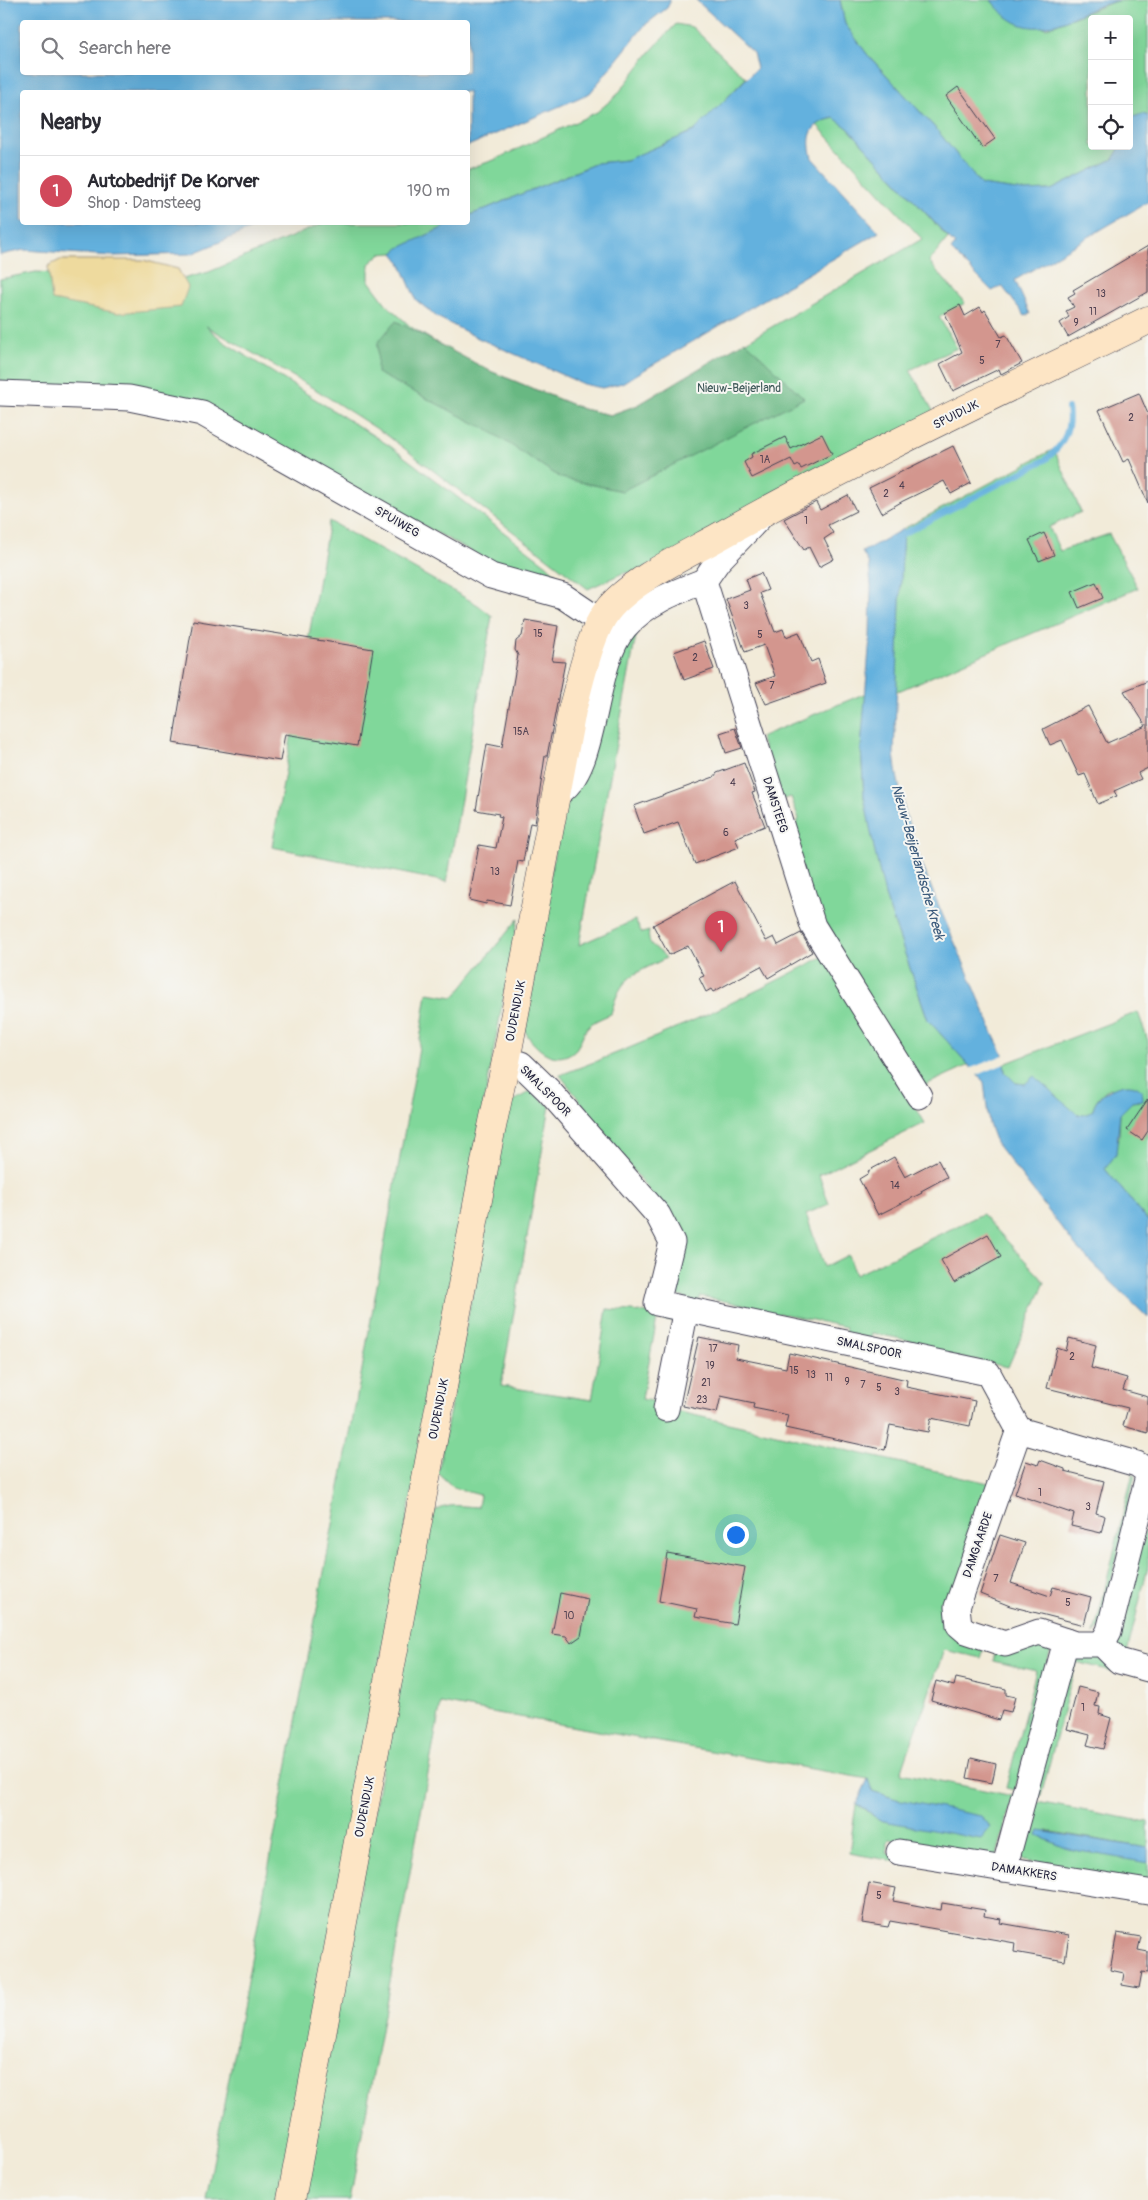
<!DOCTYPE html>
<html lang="en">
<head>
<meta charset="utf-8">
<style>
	:root { --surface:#fff; --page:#f7f7f7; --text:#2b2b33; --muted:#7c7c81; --line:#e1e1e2; --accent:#d1495b }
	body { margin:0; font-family:Pangolin,sans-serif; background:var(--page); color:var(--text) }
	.controls { position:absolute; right:15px; top:15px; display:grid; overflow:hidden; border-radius:5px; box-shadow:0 5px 20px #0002 }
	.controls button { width:45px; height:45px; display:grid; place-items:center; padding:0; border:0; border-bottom:1px solid var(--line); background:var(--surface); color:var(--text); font:25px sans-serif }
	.you { position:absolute; left:735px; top:1534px; width:18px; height:18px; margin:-12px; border:4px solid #fff; border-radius:50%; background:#1a73e8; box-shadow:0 0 0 8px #1a73e833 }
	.badge { display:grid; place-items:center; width:32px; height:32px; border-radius:50%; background:var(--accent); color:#fff; font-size:16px; font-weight:700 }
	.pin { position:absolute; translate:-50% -41px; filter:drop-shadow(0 1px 2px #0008) }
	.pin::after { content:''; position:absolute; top:26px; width:18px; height:15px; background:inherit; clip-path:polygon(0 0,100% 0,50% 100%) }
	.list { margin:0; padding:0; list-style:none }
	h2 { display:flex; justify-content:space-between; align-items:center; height:65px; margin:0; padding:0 20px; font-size:21px }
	h2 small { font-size:16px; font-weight:400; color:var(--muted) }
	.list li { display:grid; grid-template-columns:32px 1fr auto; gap:15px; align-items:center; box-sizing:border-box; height:70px; padding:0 20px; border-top:1px solid var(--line) }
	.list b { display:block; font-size:19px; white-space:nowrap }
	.list p { margin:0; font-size:16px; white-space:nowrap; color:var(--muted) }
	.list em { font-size:16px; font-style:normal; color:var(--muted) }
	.icon { flex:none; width:28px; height:28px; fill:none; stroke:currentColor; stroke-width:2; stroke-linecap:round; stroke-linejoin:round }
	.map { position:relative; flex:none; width:1148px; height:2200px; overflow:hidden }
	.search { position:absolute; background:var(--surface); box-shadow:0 5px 20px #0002; left:20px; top:20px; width:450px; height:55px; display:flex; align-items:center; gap:12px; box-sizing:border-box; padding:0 18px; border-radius:5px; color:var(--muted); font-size:19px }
	.panel { position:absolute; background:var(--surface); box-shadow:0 5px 20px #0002; left:20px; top:90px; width:450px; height:135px; border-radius:5px }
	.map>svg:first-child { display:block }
	.green { fill:#80d79a; stroke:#517c6a }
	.forest { fill:#68b882; stroke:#456d5e }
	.sand { fill:#eeda9e; stroke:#887e6c }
	.water { fill:#64b1de; stroke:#436a8c; fill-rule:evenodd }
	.pier { fill:#f2ebd9 }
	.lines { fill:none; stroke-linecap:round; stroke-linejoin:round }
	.stream { stroke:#64b1de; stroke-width:6 }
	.building { fill:#d3968e }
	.street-casing { stroke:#414053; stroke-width:27 }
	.secondary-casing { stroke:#414053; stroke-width:29 }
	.street { stroke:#fff; stroke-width:25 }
	.secondary { stroke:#fde5c5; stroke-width:28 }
	.labels { text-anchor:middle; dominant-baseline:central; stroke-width:4; stroke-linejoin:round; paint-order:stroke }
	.number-label { font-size:10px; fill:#4e3f50 }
	.park-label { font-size:12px; fill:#3e5858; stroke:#f6f6f2 }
	.street-label { font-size:12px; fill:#22223b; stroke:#f6f6f2 }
	.water-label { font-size:14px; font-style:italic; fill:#3c5b7c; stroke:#f6f6f2 }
</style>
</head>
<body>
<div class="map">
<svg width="1148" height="2200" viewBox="0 0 1148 2200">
	<rect width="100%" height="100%" fill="#f6f6f2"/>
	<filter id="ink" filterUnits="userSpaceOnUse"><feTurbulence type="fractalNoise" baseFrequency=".02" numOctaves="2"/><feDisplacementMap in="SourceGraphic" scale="10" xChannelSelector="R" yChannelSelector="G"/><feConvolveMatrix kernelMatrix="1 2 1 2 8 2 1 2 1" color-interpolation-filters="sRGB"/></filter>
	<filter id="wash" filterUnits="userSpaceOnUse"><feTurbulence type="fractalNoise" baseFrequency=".0096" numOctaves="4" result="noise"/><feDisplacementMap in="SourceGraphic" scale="20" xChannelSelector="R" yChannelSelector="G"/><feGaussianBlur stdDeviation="1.12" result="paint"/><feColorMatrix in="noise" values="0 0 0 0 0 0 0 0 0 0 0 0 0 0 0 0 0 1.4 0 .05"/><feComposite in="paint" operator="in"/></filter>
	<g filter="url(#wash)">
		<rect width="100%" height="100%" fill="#f2ebd9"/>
		<g class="green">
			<polygon points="840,0 991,0 995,5 1046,28 1116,1 1148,0 1148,116 1143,114 1129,120 1129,19 1092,19 1092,146 1121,146 1113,159 1051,190 1024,191 981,185 937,130 867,54 845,24"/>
			<polygon points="676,24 692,27 746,78 695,131 626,160 597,163 468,216 468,169 494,160 597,112 617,95 650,52"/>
			<polygon points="835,118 848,128 948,238 929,262 965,303 939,317 957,348 910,370 936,416 637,572 623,573 588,589 388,436 318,391 206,326 224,342 390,446 547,565 569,588 522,579 219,415 0,388 0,279 36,272 179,280 209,272 324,223 453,223 393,253 380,254 369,264 369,281 387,305 411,327 445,348 490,371 583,409 610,415 638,405 922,239 817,125 822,121"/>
			<polygon points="1054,449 1081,512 1049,527 1060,551 1109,534 1138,588 896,692 903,529"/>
			<polygon points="329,521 478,605 492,616 447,882 272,847"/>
			<path d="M637,630L579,945L635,920L642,933L649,931C646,947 658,947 666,958C632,976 621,975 611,1014C604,1017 591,1022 587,1028C582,1034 581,1043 576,1049C557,1068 534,1049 525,1031L559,824L611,665Z"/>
			<polygon points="866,693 861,748 864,797 886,899 928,1020 969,1065 919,1088 816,918 790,832 799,819 791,797 780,800 760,737"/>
			<polygon points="518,919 281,2200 206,2200 361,1375 416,1067 427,993 454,997"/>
			<path d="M826,955L925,1123L819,1175L829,1204L806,1214L824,1267L848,1255L855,1275L982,1214L1045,1282L1008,1367L921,1350L922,1343L872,1333L871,1339L845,1333L846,1327L779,1313L777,1319L752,1314L753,1307L700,1296L698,1303L674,1294L685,1238L560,1075C652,1041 740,1001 826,955Z"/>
			<path d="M1138,1012L1148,1041V1221L1105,1169L1119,1137L1120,1114L1132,1102L1140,1101L1110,1088C1102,1094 1095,1100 1093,1110L1087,1114L1078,1115L1025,1084L1016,1083L1005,1072L1004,1064Z"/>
			<path d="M531,1091L550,1106L501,1386L592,1400L607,1309L642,1312L675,1319L674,1322L657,1319L642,1399L663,1403V1408L993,1484L952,1601L985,1646L981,1658L944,1650L901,1773L1013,1796L996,1859L889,1839L886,1853L900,1856L899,1862L849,1853L856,1805L865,1809L878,1820L924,1827L896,1799L872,1791L868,1779L441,1703L350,2200H302L429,1515C448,1502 456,1506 478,1507L480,1495L454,1488L438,1473L508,1104Z"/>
			<polygon points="1133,1472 1135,1475 1102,1624 1094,1634"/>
			<polygon points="1148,1517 1148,1566 1126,1657 1114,1645"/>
			<polygon points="1036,1643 1051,1649 1015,1790 1006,1788 1036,1671 993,1661 996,1649"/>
			<polygon points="1091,1652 1112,1667 1112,1671 1076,1662 1041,1796 1032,1794 1071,1657"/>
			<polygon points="1031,1801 1148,1822 1148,1848 1047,1831 1148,1863 1148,1883 1019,1859"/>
		</g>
		<polygon class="forest" points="396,321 490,371 583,409 610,415 638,405 745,341 804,398 622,491 561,478 488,430 377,373 378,342"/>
		<polygon class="sand" points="60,260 143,260 178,269 188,287 181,307 118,313 52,300 48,266"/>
		<g class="water">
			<path d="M0,0H670V2L667,8L645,25L590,93L468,146V92H22V222L266,223L191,254L112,256L24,250L0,255ZM22,22H468V72H22Z"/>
			<path d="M696,0H840L845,24L867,54L937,130L981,185L1024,191L1051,190L1113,159L1121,146H1129V118L1143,114L1148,116V202L1015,280L1030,314L1025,316L1002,286L992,291L951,250L955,245L848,128L834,118C811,123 806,135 812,158L879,232L622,383L602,388L583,384L478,338L437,317L416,300L400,262L393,253L399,248L453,223L468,222V216L597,163L626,160L694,131L757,68L753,53Z"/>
			<path d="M991,0H1122C1072,8 1034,57 991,0Z"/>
			<path d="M903,529L894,754C905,853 959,942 993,1034L1003,1054L1005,1072L1016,1083L1025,1084L1034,1076L1078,1115L1087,1114L1093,1110C1098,1086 1145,1073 1143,1100L1132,1102L1120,1114L1116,1154L1105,1169L1148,1221V1318L1077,1248L996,1143L989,1124L984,1082L928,1020L886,899L875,853L864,797L861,748L870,637L871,586L869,564L862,552Z"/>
			<polygon points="868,1779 872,1791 896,1799 981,1816 991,1827 981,1839 878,1820 866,1809 856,1805"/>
			<polygon points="1040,1831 1148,1848 1148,1863 1068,1849 1038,1836"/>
		</g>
		<polygon class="pier" points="1006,1054 1007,1063 975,1076 969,1069"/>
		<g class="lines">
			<path class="stream" d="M897,537L1045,460C1062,447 1072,429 1068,408"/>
		</g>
		<g id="blocks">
			<g class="building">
				<polygon points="958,87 995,139 982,148 946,96"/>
				<polygon points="1148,246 1148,292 1068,337 1060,323 1069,317 1066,311 1074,307 1068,297 1075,293 1073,290"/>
				<polygon points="960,305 965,316 980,307 983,312 985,310 1001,337 1006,335 1022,363 1001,374 999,369 953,391 940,364 962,352 945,313"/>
				<polygon points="1139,393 1148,414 1148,503 1129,459 1123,462 1099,410"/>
				<polygon points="822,434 832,454 801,469 799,465 795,467 791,459 752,478 744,462 752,457 751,454 785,437 791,449"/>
				<polygon points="953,446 971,483 951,494 944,481 903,501 882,513 869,488"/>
				<polygon points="848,495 856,511 828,525 833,533 824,539 834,559 819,567 809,547 804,550 784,519 816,502 820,510"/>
				<polygon points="1044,533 1054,555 1039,561 1029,540"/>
				<polygon points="761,573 768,590 760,593 775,632 783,629 786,637 799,632 811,662 818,659 826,683 766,704 756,683 775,676 764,645 745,652 726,599 750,590 746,579"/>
				<polygon points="1096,582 1103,598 1079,608 1072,592"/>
				<polygon points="193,620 373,649 357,746 285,734 280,761 173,743"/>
				<polygon points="525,620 558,626 552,661 565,662 547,756 545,756 535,824 530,823 523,862 518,861 510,905 487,901 486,904 469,900 479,845 496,848 502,817 498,816 499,814 476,810 487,744 502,747 518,655 515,650 516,641 522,636"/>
				<polygon points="704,641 714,669 684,680 674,652"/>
				<polygon points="1148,681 1148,768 1138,773 1141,779 1114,791 1117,796 1098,804 1085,774 1079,776 1062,740 1050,745 1043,729 1088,706 1107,743 1146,726 1124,691"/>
				<polygon points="735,728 742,748 726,753 720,733"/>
				<polygon points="744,763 755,792 752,793 765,826 735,838 739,847 695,864 678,822 644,834 634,806 714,777 717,773"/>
				<polygon points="735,881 766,941 774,937 778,945 801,933 812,952 768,978 761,966 713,992 711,989 706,992 699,978 704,976 688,946 669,955 653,925"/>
				<polygon points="1148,1099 1148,1131 1142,1140 1127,1130"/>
				<polygon points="894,1157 905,1177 938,1160 947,1177 921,1191 922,1193 878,1215 859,1179 869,1173 868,1171"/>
				<polygon points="988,1234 1001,1257 954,1283 941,1260"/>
				<polygon points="699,1337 738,1345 736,1358 786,1368 789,1353 907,1380 906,1387 975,1401 970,1426 931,1418 928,1432 890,1425 885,1450 785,1428 788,1415 753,1408 754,1403 721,1396 717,1413 683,1406"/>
				<polygon points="1069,1338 1096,1345 1091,1368 1127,1378 1123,1390 1148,1397 1148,1433 1123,1426 1128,1408 1047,1388 1057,1348 1066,1351"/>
				<polygon points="1040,1460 1065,1469 1065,1471 1104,1481 1096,1513 1105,1516 1101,1533 1071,1526 1074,1514 1015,1494 1026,1461 1038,1465"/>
				<polygon points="1000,1535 1025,1543 1011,1583 1050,1596 1053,1587 1091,1597 1084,1625 1010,1606 980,1594"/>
				<polygon points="667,1553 745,1567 735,1624 695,1617 697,1609 659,1601"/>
				<polygon points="560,1593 588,1599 581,1636 571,1643 566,1636 552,1634"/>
				<polygon points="956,1678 1006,1689 1006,1695 1015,1697 1011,1712 1002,1710 999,1720 931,1700 936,1681 954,1686"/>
				<polygon points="1078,1687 1098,1692 1095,1706 1100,1707 1099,1714 1111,1718 1103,1749 1087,1745 1090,1735 1067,1729"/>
				<polygon points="971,1758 996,1764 992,1783 967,1778"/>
				<polygon points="869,1883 896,1888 893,1901 941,1910 942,1903 985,1910 984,1916 1001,1919 1000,1923 1069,1935 1065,1961 1014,1952 1015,1943 890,1921 888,1927 862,1923"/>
				<polygon points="1117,1933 1141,1937 1138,1950 1148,1952 1148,1973 1142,1972 1139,1988 1122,1985 1124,1973 1110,1970"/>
			</g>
		</g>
	</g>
	<g filter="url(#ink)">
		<use href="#blocks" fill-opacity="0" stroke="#414053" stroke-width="1"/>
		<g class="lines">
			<defs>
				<g id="street">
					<polyline points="0,393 129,398 202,413 491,576 563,596 600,621"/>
					<polyline points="760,517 718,561 704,581 813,926 919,1096"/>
					<path d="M557,794C600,769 590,667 625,627C646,603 675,592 704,581"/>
					<polyline points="506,1061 521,1064 548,1090 658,1215 672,1242 657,1303 988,1373 1019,1430"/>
					<polyline points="666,1409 686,1309"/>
					<polyline points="1066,1641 1075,1644 1102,1644 1119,1661 1148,1669"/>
					<polyline points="899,1852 1148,1892"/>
					<polyline points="1004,1869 1066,1641 1039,1632 1005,1644 966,1631 959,1625 957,1607 1019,1430 1137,1464 1144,1469 1148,1476 1109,1631 1102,1644"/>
				</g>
				<path id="secondary" d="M291,2200L489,1141L506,1061L572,710C580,682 590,633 607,611C630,581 686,555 720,536C859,458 1005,390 1148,320"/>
			</defs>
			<use href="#street" class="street-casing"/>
			<use href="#secondary" class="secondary-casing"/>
			<use href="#street" class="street"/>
			<use href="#secondary" class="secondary"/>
		</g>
	</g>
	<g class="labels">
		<g class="number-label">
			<text x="1101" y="294">13</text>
			<text x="1093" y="312">11</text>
			<text x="1076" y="323">9</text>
			<text x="998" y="345">7</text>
			<text x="982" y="361">5</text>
			<text x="1131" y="418">2</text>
			<text x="765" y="460">1A</text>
			<text x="902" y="486">4</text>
			<text x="886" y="494">2</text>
			<text x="806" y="521">1</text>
			<text x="746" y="606">3</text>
			<text x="538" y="634">15</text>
			<text x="760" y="635">5</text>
			<text x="695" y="658">2</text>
			<text x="772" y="686">7</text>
			<text x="521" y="732">15A</text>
			<text x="733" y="783">4</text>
			<text x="726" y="833">6</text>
			<text x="495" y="872">13</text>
			<text x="895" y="1186">14</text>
			<text x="713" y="1349">17</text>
			<text x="1072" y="1357">2</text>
			<text x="710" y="1366">19</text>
			<text x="794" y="1371">15</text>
			<text x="811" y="1375">13</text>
			<text x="829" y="1378">11</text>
			<text x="847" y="1382">9</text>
			<text x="706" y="1383">21</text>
			<text x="863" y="1385">7</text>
			<text x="879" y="1388">5</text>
			<text x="897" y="1392">3</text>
			<text x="702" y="1400">23</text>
			<text x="1040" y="1493">1</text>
			<text x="1088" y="1507">3</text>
			<text x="996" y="1579">7</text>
			<text x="1068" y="1603">5</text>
			<text x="569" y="1616">10</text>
			<text x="1083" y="1708">1</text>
			<text x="879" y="1896">5</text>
		</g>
		<g class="park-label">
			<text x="739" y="388">Nieuw-Beijerland</text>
		</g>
		<g class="street-label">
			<text transform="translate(956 415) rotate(-27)">SPUIDIJK</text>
			<text transform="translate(397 522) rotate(30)">SPUIWEG</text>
			<text transform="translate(775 805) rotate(72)">DAMSTEEG</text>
			<text transform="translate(516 1011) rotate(-79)">OUDENDIJK</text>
			<text transform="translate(545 1091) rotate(45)">SMALSPOOR</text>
			<text transform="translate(869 1348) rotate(12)">SMALSPOOR</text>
			<text transform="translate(439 1409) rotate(-79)">OUDENDIJK</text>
			<text transform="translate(978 1545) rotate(-71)">DAMGAARDE</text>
			<text transform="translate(365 1807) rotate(-79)">OUDENDIJK</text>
			<text transform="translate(1024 1872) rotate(9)">DAMAKKERS</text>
		</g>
		<g class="water-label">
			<text transform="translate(918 862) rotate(74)">Nieuw-Beijerlandsche Kreek</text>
		</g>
	</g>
</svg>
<div class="controls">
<button>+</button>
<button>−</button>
<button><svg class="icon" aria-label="locate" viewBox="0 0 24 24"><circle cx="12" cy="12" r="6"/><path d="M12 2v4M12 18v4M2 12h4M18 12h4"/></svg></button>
</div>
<div class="you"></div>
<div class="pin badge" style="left:721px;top:952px">1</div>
<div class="search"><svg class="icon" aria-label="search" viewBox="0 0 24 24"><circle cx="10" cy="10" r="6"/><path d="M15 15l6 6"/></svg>Search here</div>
<section class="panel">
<h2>Nearby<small></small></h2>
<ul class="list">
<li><span class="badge">1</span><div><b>Autobedrijf De Korver</b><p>Shop · Damsteeg</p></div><em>190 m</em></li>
</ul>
</section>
</div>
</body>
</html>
